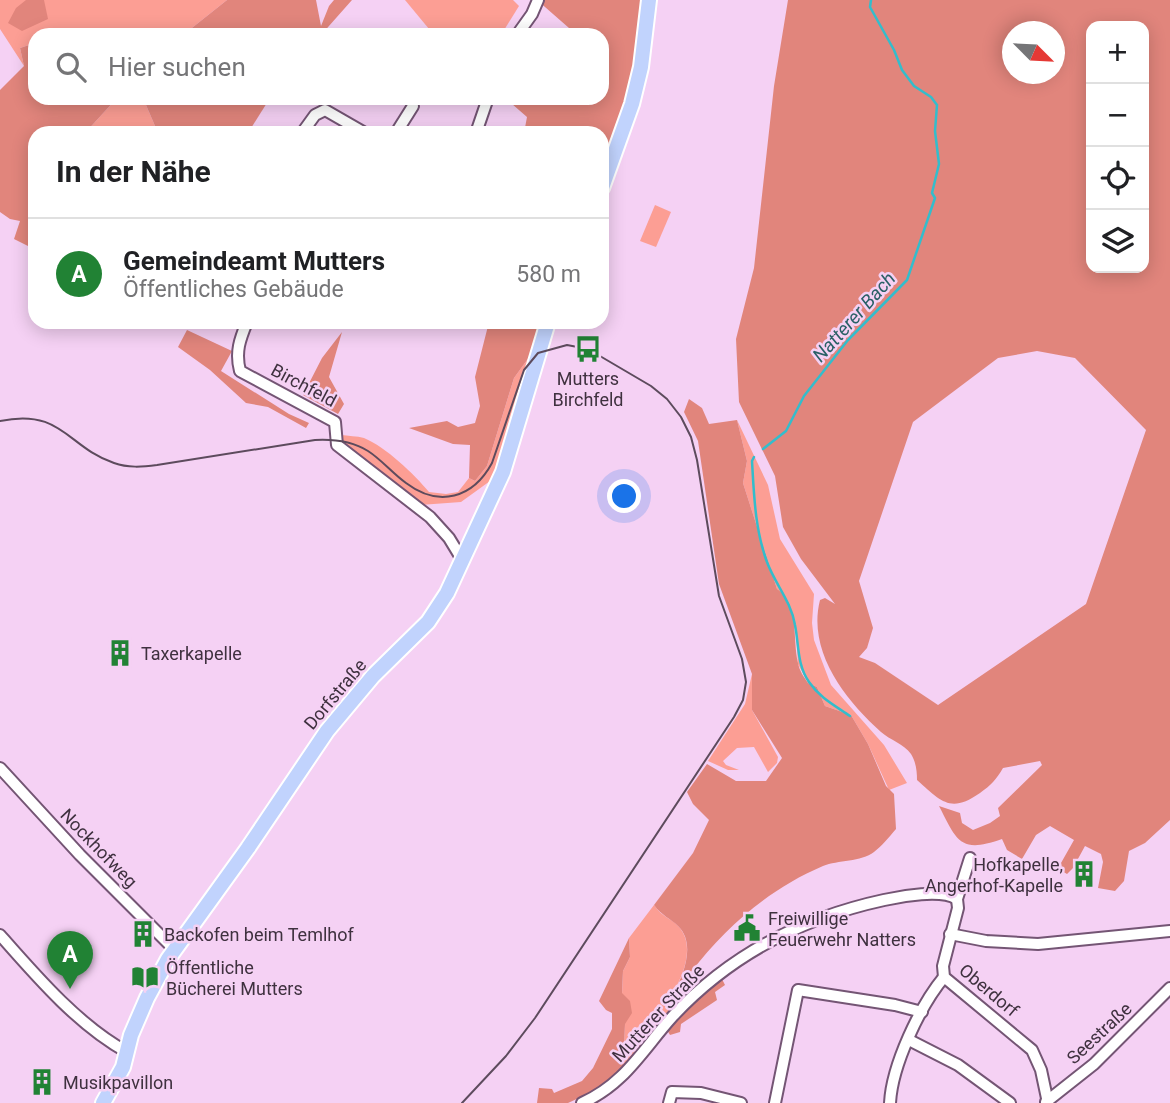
<!DOCTYPE html>
<html lang="de">
<head>
<meta charset="utf-8">
<style>
	:root { --surface:#fff; --page:#f2f2f2; --text:#202124; --muted:#757577; --line:#e0e0e0; --accent:#218234 }
	body { margin:0; font-family:Roboto,sans-serif; background:var(--page); color:var(--text) }
	.controls { position:absolute; right:21px; top:21px; display:grid; overflow:hidden; border-radius:14px; box-shadow:0 4px 18px #0003 }
	.controls button { width:63px; height:63px; display:grid; place-items:center; padding:0; border:0; border-bottom:2px solid var(--line); background:var(--surface); color:var(--text); font:35px sans-serif }
	.compass { position:absolute; left:1002px; top:21px; width:63px; height:63px; border-radius:50%; background:var(--surface); box-shadow:0 4px 18px #0003; rotate:114deg }
	.you { position:absolute; left:625px; top:497px; width:24px; height:24px; margin:-18px; border:5px solid #fff; border-radius:50%; background:#1a73e8; box-shadow:0 0 0 10px #1a73e833 }
	.badge { display:grid; place-items:center; width:46px; height:46px; border-radius:50%; background:var(--accent); color:#fff; font-size:23px; font-weight:700 }
	.pin { position:absolute; translate:-50% -58px; filter:drop-shadow(0 2px 4px #0008) }
	.pin::after { content:''; position:absolute; top:37px; width:24px; height:21px; background:inherit; clip-path:polygon(0 0,100% 0,50% 100%) }
	.list { margin:0; padding:0; list-style:none }
	h2 { display:flex; justify-content:space-between; align-items:center; height:91px; margin:0; padding:0 28px; font-size:30px }
	h2 small { font-size:23px; font-weight:400; color:var(--muted) }
	.list li { display:grid; grid-template-columns:46px 1fr auto; gap:21px; align-items:center; box-sizing:border-box; height:112px; padding:0 28px; border-top:2px solid var(--line) }
	.list b { display:block; font-size:26px; white-space:nowrap }
	.list p { margin:0; font-size:23px; white-space:nowrap; color:var(--muted) }
	.list em { font-size:23px; font-style:normal; color:var(--muted) }
	.icon { flex:none; width:38px; height:38px; fill:none; stroke:currentColor; stroke-width:2; stroke-linecap:round; stroke-linejoin:round }
	.map { position:relative; flex:none; width:1170px; height:1103px; overflow:hidden }
	.search { position:absolute; background:var(--surface); box-shadow:0 4px 18px #0003; left:28px; top:28px; width:581px; height:77px; display:flex; align-items:center; gap:18px; box-sizing:border-box; padding:0 24px; border-radius:21px; color:var(--muted); font-size:26px }
	.panel { position:absolute; background:var(--surface); box-shadow:0 4px 18px #0003; left:28px; top:126px; width:581px; height:203px; border-radius:21px }
	.map>svg:first-child { display:block }
	.green { fill:#fc9e94 }
	.forest { fill:#e1857c; fill-rule:evenodd }
	.lines { fill:none; stroke-linecap:round; stroke-linejoin:round }
	.stream { stroke:#33bdcc; stroke-width:2.5 }
	.minor-casing { stroke:#745574; stroke-width:14 }
	.major-casing { stroke:#fff; stroke-width:18 }
	.minor { stroke:#fff; stroke-width:10 }
	.major { stroke:#c1d3fd; stroke-width:14 }
	.tram { stroke:#5d4b5d; stroke-width:2 }
	.labels { text-anchor:middle; dominant-baseline:central; stroke-width:5; stroke-linejoin:round; paint-order:stroke }
	.poi-label { font-size:18px; fill:#3f313f; stroke:#f5d1f4; text-anchor:start }
	.street-label { font-size:18px; fill:#3f313f; stroke:#f5d1f4 }
	.water-label { font-size:19px; font-style:italic; fill:#2a6066; stroke:#f5d1f4 }
</style>
</head>
<body>
<div class="map">
<svg width="1170" height="1103" viewBox="0 0 1170 1103">
	<rect width="100%" height="100%" fill="#f5d1f4"/>
	<g class="green">
		<polygon points="0,0 227,0 183,35 35,35 35,43 20,48 24,66 0,29"/>
		<polygon points="405,0 513,0 519,6 501,35 434,35"/>
		<polygon points="117,98 143,98 158,133 85,133"/>
		<polygon points="655,205 671,212 656,247 640,241"/>
		<path d="M535,349L497,476L461,502L420,505L344,448L341,435C348,436 357,436 364,438C386,447 414,474 429,492L446,494L458,492L469,478L475,481L487,466L514,378Z"/>
		<polygon points="737,420 768,485 780,539 814,594 812,623 814,640 831,685 884,745 907,783 889,790 868,744 851,715 825,706 817,687 808,683 798,664 796,632 777,589 743,483 747,461"/>
		<polygon points="752,674 752,710 778,757 777,763 768,772 754,747 737,748 723,761 726,765 739,770 728,770 708,761 745,704"/>
		<path d="M654,905C663,918 671,918 679,927C695,945 684,975 673,992L685,997L623,1070L625,1024L622,994L623,971L630,957L629,938Z"/>
	</g>
	<g class="forest">
		<polygon points="26,0 44,0 48,19 22,31 8,23 16,8"/>
		<polygon points="227,0 316,0 321,26 329,6 334,0 352,0 321,35 183,35"/>
		<polygon points="537,0 646,0 627,101 602,178 602,133 524,133 527,117 505,98 602,98 602,35 577,35"/>
		<path d="M788,0H1170V820L1145,843L1129,851L1124,881L1115,891L1098,888L1103,862L1101,854L1085,846L1073,868L1067,874L1062,871L1061,863L1074,840L1050,826L1036,835L1022,859L1007,850L1002,839C960,854 957,841 939,806L960,813L962,823L973,830L990,823L1000,816L998,808L1042,765L1040,761L1003,768C996,780 991,785 980,793C950,814 941,801 917,780C917,771 916,762 911,754C904,744 890,740 881,732C845,700 807,651 820,600L825,598L835,604L801,559L783,527L775,476L739,402L736,339L754,268L774,86ZM1091,26H1144V268H1091ZM1012,32H1054V74H1012ZM1037,351L1075,358L1146,430L1086,604L938,705L875,663L859,657L867,648L873,628L859,581L913,422L998,358Z"/>
		<polygon points="35,43 35,98 117,98 85,133 35,133 35,258 28,246 14,239 20,221 10,219 0,212 0,90 24,66 20,48"/>
		<polygon points="143,98 270,98 248,133 158,133"/>
		<polygon points="489,322 544,322 535,349 514,378 487,466 475,481 469,478 470,445 453,444 409,428 447,421 458,427 475,423 480,406 475,377"/>
		<polygon points="187,330 232,351 221,371 289,414 309,423 306,428 268,407 246,403 210,370 178,347"/>
		<polygon points="342,332 329,377 344,404 338,414 303,395 322,358"/>
		<path d="M689,399L702,408L709,424L737,420L747,461L743,483L777,589C800,606 792,638 798,663C799,670 804,677 808,683L817,687L825,706L851,715L868,744L886,786L894,794L896,829C889,837 882,846 874,852C861,862 838,860 823,866C769,889 726,927 691,972L699,979L694,989L685,997L673,993C684,975 696,943 678,926C670,918 662,916 654,905L693,853L709,820L693,804L687,792L707,764L736,781H766L782,758L752,710V674L719,584L698,441L684,412Z"/>
		<polygon points="629,938 630,957 623,971 622,993 630,1001 632,1013 625,1024 623,1070 607,1085 568,1103 537,1103 539,1088 552,1089 554,1093 582,1081 593,1068 612,1029 612,1013 606,1010 599,1001"/>
		<polygon points="722,979 725,985 715,992 717,1000 681,1024 680,1032 670,1035 667,1030 697,998"/>
	</g>
	<g class="lines">
		<g class="stream">
			<polyline points="530,357 541,322"/>
			<polyline points="763,449 786,431 804,396 848,340 907,280 935,198 932,193 939,164 935,131 937,105 931,97 914,86 902,70 894,50 870,7 871,0"/>
			<path d="M754,457L752,461C754,495 755,530 767,562C775,584 791,601 795,625C799,645 797,665 809,682C820,698 834,705 850,716"/>
		</g>
		<defs>
			<g id="minor">
				<polyline points="517,35 532,14 538,0"/>
				<polyline points="302,133 315,115 325,110 365,133"/>
				<polyline points="396,133 413,106"/>
				<polyline points="476,133 488,98"/>
				<path d="M247,322C240,339 235,352 240,371L335,422L337,445L430,517L449,538L463,561"/>
				<polyline points="0,768 80,855 175,950"/>
				<polyline points="970,858 957,899 958,908 943,966 944,977 1032,1050 1041,1070 1048,1103"/>
				<polyline points="950,934 986,941 1038,944 1170,931"/>
				<path d="M0,935C36,976 79,1026 127,1052"/>
				<polyline points="909,1040 958,1065 1010,1103"/>
				<polyline points="1046,1102 1094,1064 1170,988"/>
				<path d="M582,1103C625,1084 643,1049 673,1016C731,954 801,918 884,900C901,896 942,889 957,899"/>
				<polyline points="669,1103 672,1092 701,1093 741,1103"/>
				<polyline points="775,1103 798,990 895,1005 922,1012"/>
				<path d="M890,1103C892,1065 920,1006 944,977"/>
			</g>
			<g id="major">
				<polyline points="602,188 632,104 641,67 649,0"/>
				<polyline points="103,1103 123,1067 131,1035 147,998 168,959 248,848 327,731 373,676 428,622 447,593 503,472 548,322"/>
			</g>
		</defs>
		<use href="#minor" class="minor-casing"/>
		<use href="#major" class="major-casing"/>
		<use href="#minor" class="minor"/>
		<use href="#major" class="major"/>
		<path class="tram" d="M0,421C62,408 67,447 114,463C128,468 142,467 157,465L315,440C334,439 352,441 368,451C382,460 392,473 406,483C439,508 473,498 492,463L524,370L538,353L567,345L588,349L651,386L667,399L681,417L691,437L697,460L719,596L742,659L746,682L743,700L734,717L535,1018L506,1056L462,1103"/>
	</g>
	<defs>
		<symbol id="bus-bare" viewBox="-9 -9 18 18"><path d="M-5-6H5V4H4V6H2V4H-2V6H-4V4H-5ZM-3.5-4V0h7V-4ZM-3.5 1.2v1.5H-2V1.2ZM2 1.2v1.5H3.5V1.2Z" fill="#218234" stroke="#f5d1f4" stroke-width="2.5" paint-order="stroke"/></symbol>
		<symbol id="building-bare" viewBox="-9 -9 18 18"><path d="M-4-6H4V6H1V3H-1V6H-4ZM-2.5-4.3h1.7v1.8h-1.7ZM.8-4.3h1.7v1.8H.8ZM-2.5-1h1.7V.8h-1.7ZM.8-1h1.7V.8H.8Z" fill="#218234" stroke="#f5d1f4" stroke-width="2.5" paint-order="stroke"/></symbol>
		<symbol id="civic-bare" viewBox="-9 -9 18 18"><path d="M-.6-6.5H3V-4.5H.6V-3L4-1V1h2V6H-6V1h2V-1L-.6-3ZM-1.2 2.5V6h2.4V2.5Z" fill="#218234" stroke="#f5d1f4" stroke-width="2.5" paint-order="stroke"/></symbol>
		<symbol id="library-bare" viewBox="-9 -9 18 18"><path d="M-6-4Q-3-5.5-.7-3.5V5Q-3 3-6 4ZM6-4Q3-5.5 .7-3.5V5Q3 3 6 4Z" fill="#218234" stroke="#f5d1f4" stroke-width="2.5" paint-order="stroke"/></symbol>
	</defs>
	<g fill-rule="evenodd">
		<use href="#bus-bare" x="569" y="330" width="38" height="38"/>
		<use href="#building-bare" x="101" y="634" width="38" height="38"/>
		<use href="#building-bare" x="1065" y="855" width="38" height="38"/>
		<use href="#civic-bare" x="728" y="909" width="38" height="38"/>
		<use href="#building-bare" x="124" y="915" width="38" height="38"/>
		<use href="#library-bare" x="126" y="958" width="38" height="38"/>
		<use href="#building-bare" x="23" y="1063" width="38" height="38"/>
	</g>
	<g class="labels">
		<g class="poi-label">
			<text x="588" y="378" text-anchor="middle">Mutters<tspan x="588" dy="21">Birchfeld</tspan></text>
			<text x="141" y="653">Taxerkapelle</text>
			<text x="1063" y="864" text-anchor="end">Hofkapelle,<tspan x="1063" dy="21">Angerhof-Kapelle</tspan></text>
			<text x="768" y="918">Freiwillige<tspan x="768" dy="21">Feuerwehr Natters</tspan></text>
			<text x="164" y="934">Backofen beim Temlhof</text>
			<text x="166" y="967">Öffentliche<tspan x="166" dy="21">Bücherei Mutters</tspan></text>
			<text x="63" y="1082">Musikpavillon</text>
		</g>
		<g class="street-label">
			<text transform="translate(304 385) rotate(28)">Birchfeld</text>
			<text transform="translate(335 694) rotate(-50)">Dorfstraße</text>
			<text transform="translate(99 848) rotate(46)">Nockhofweg</text>
			<text transform="translate(989 990) rotate(40)">Oberdorf</text>
			<text transform="translate(658 1013) rotate(-47)">Mutterer Straße</text>
			<text transform="translate(1099 1033) rotate(-43)">Seestraße</text>
		</g>
		<g class="water-label">
			<text transform="translate(854 317) rotate(-48)">Natterer Bach</text>
		</g>
	</g>
</svg>
<div class="controls">
<button>+</button>
<button>−</button>
<button><svg class="icon" aria-label="locate" viewBox="0 0 24 24"><circle cx="12" cy="12" r="6"/><path d="M12 2v4M12 18v4M2 12h4M18 12h4"/></svg></button>
<button><svg class="icon" aria-label="layers" viewBox="0 0 24 24"><path d="M12 4l9 5-9 5-9-5zM3 14l9 5 9-5"/></svg></button>
</div>
<svg class="compass" viewBox="-18 -18 36 36"><path d="M0-13l5 13h-10z" fill="#e53935"/><path d="M0 13l5-13h-10z" fill="#757577"/></svg>
<div class="you"></div>
<div class="pin badge" style="left:70px;top:989px">A</div>
<div class="search"><svg class="icon" aria-label="search" viewBox="0 0 24 24"><circle cx="10" cy="10" r="6"/><path d="M15 15l6 6"/></svg>Hier suchen</div>
<section class="panel">
<h2>In der Nähe<small></small></h2>
<ul class="list">
<li><span class="badge">A</span><div><b>Gemeindeamt Mutters</b><p>Öffentliches Gebäude</p></div><em>580 m</em></li>
</ul>
</section>
</div>
</body>
</html>
